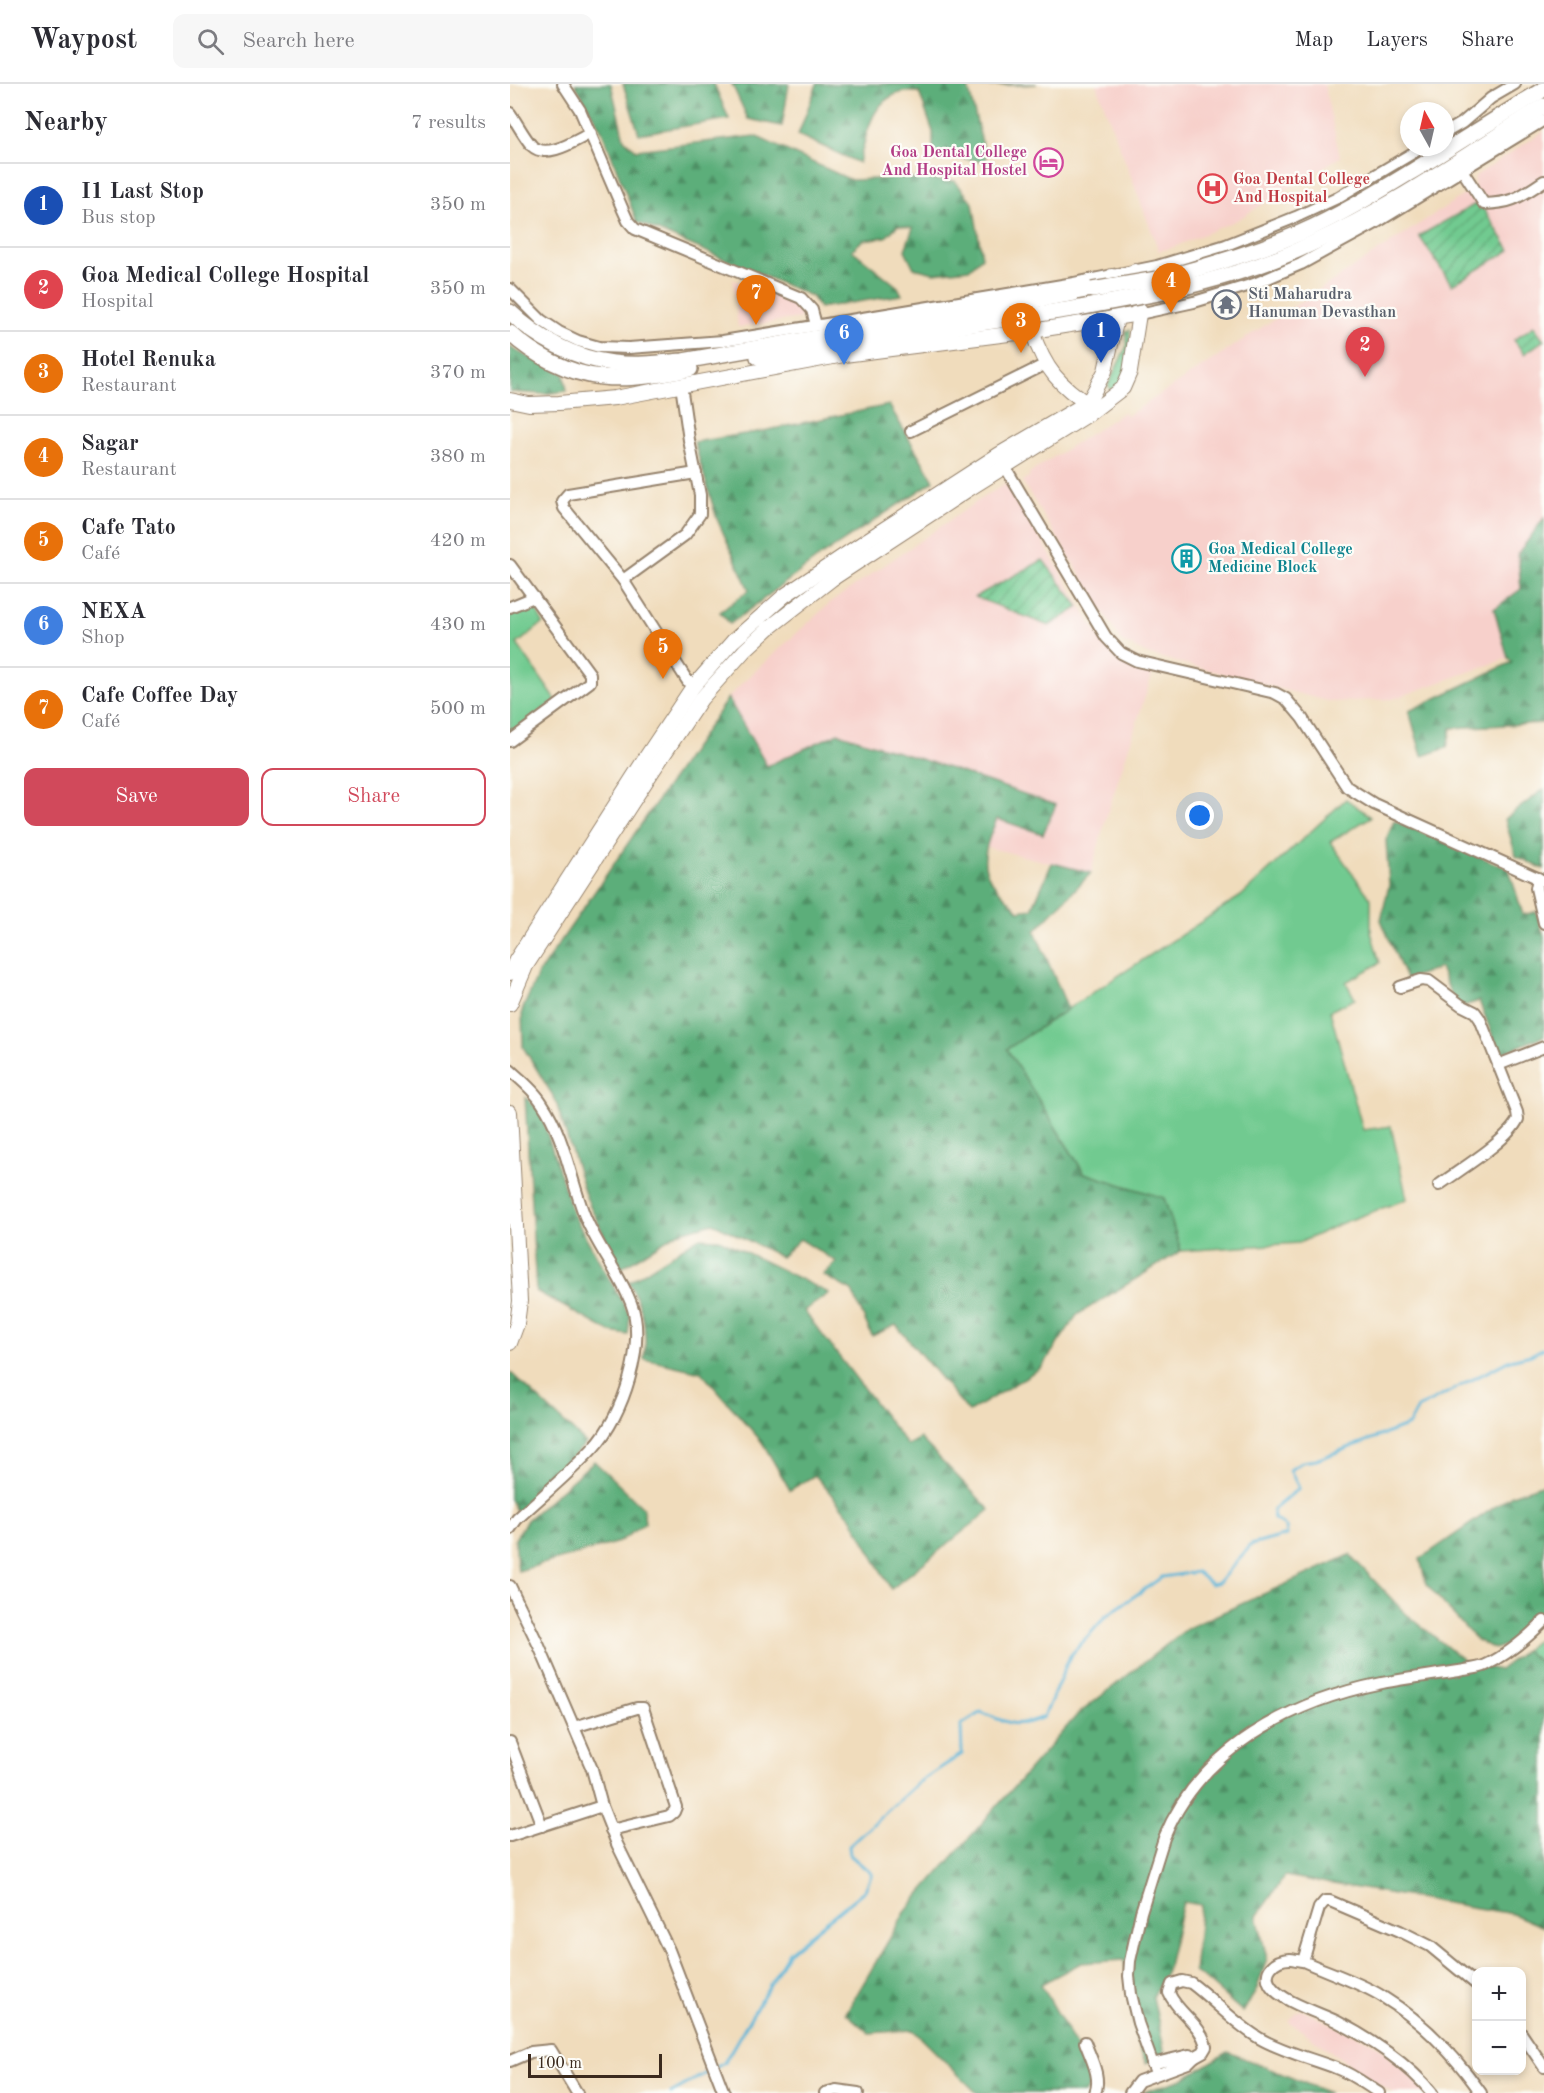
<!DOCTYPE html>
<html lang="en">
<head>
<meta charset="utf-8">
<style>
	:root { --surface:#fff; --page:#f7f7f7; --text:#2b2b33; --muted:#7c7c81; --line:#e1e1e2; --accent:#d1495b }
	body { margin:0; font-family:"Old Standard TT",serif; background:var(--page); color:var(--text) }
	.controls { position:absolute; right:18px; bottom:18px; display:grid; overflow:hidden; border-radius:12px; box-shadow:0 3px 9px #0003 }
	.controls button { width:54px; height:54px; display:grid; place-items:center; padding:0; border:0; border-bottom:2px solid var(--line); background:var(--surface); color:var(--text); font:30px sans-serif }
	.compass { position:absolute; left:890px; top:18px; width:54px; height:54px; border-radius:50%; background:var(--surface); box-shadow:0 3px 9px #0003; rotate:352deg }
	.scale { position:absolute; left:18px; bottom:15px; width:134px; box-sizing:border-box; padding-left:6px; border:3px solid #3b2a1e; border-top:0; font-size:16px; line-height:21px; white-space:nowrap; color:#3b2a1e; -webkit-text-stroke:4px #fdfcf7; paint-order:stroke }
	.you { position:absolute; left:690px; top:732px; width:21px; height:21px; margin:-15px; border:4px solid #fff; border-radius:50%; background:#1a73e8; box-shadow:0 0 0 9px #1a73e833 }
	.badge { display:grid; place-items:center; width:39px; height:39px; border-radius:50%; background:var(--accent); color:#fff; font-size:20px; font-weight:700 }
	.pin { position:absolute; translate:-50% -50px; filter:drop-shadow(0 2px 3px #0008) }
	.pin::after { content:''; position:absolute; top:32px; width:21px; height:18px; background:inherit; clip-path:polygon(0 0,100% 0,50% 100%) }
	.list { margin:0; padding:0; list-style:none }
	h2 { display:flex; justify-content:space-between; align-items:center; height:78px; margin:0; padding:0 24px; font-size:26px }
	h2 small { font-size:20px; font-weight:400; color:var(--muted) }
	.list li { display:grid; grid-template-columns:39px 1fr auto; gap:18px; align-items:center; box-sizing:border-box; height:84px; padding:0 24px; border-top:2px solid var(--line) }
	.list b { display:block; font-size:22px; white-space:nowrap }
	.list p { margin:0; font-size:20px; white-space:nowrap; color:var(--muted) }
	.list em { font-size:20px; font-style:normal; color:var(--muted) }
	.actions { display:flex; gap:12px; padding:18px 24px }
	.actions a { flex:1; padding:14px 0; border:2px solid var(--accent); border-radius:12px; text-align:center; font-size:21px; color:var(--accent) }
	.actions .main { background:var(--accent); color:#fff }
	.icon { flex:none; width:33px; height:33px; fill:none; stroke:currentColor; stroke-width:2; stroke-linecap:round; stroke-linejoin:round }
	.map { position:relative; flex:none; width:1034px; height:2009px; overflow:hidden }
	header { display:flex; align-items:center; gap:36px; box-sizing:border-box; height:84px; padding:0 30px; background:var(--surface); border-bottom:2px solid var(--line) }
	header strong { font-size:28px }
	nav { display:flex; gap:33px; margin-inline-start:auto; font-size:21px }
	.search { width:420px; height:54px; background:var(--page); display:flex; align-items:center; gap:15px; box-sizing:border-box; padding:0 21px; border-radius:12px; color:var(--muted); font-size:22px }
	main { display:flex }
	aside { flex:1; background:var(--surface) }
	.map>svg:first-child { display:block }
	.built { fill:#f7d0cb }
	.grass { fill:#71ca90; stroke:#567a57; stroke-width:1.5 }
	.forest { fill:url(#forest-firs); stroke:#4c6c4c; stroke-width:1.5 }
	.garden { fill:url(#garden-furrows); stroke:#567a57; stroke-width:1.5 }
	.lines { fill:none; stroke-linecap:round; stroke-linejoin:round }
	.stream { stroke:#59b3d6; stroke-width:3 }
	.minor-casing { stroke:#96836d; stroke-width:14 }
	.major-casing { stroke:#96836d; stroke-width:16 }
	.highway-casing { stroke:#96836d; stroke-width:18 }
	.minor { stroke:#fff; stroke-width:10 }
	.major { stroke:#fff; stroke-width:14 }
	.highway { stroke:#fff; stroke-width:15 }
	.highway-bridge-casing { stroke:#96836d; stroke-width:18; stroke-linecap:butt }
	.highway-bridge { stroke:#fff; stroke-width:15 }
	.labels { text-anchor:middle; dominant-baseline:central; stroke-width:4.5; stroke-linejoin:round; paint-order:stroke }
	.hotel-label { font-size:16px; font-weight:bold; fill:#b23c85; stroke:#fdfcf7; text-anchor:end }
	.health-label { font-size:16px; font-weight:bold; fill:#be3a42; stroke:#fdfcf7; text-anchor:start }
	.worship-label { font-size:16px; font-weight:bold; fill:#5b616d; stroke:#fdfcf7; text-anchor:start }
	.culture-label { font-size:16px; font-weight:bold; fill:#0d838f; stroke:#fdfcf7; text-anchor:start }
</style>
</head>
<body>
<header>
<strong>Waypost</strong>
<div class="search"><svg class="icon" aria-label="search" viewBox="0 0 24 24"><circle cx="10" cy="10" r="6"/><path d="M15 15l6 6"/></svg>Search here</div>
<nav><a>Map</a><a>Layers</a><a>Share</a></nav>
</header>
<main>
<aside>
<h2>Nearby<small>7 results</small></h2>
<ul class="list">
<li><span class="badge" style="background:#1a4fb4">1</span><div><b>I1 Last Stop</b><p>Bus stop</p></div><em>350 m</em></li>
<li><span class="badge" style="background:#e0444e">2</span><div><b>Goa Medical College Hospital</b><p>Hospital</p></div><em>350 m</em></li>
<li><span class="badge" style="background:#e8710a">3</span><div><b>Hotel Renuka</b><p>Restaurant</p></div><em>370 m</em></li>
<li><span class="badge" style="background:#e8710a">4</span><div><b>Sagar</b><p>Restaurant</p></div><em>380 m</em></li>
<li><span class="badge" style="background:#e8710a">5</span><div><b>Cafe Tato</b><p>Café</p></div><em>420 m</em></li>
<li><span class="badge" style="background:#3f7fe0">6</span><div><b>NEXA</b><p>Shop</p></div><em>430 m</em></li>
<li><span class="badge" style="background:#e8710a">7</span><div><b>Cafe Coffee Day</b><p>Café</p></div><em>500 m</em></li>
</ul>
<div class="actions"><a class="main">Save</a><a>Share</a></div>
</aside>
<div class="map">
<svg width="1034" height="2009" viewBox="0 0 1034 2009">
	<defs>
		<pattern id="forest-firs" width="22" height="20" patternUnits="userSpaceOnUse" patternTransform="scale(1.5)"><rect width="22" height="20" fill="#5cae7a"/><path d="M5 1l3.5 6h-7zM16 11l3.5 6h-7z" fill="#4d8e63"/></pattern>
		<pattern id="garden-furrows" width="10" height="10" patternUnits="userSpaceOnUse" patternTransform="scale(1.5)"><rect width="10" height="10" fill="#71ca90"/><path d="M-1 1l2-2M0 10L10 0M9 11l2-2" fill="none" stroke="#5ea475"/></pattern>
	</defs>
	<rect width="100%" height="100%" fill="#fdfcf7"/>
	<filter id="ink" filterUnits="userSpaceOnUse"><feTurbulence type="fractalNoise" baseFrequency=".0167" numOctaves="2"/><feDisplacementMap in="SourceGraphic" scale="12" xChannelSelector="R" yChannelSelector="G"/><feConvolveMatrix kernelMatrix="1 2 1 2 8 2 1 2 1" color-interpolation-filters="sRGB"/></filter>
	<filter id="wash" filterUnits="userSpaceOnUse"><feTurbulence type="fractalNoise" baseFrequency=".008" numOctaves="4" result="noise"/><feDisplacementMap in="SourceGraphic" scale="24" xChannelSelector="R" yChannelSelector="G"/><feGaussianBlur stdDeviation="1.35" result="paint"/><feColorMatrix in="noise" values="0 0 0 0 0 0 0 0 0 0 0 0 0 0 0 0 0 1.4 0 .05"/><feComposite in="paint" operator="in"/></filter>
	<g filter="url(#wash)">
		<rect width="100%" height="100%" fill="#f0dcbc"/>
		<g class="built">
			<polygon points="586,0 814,0 830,73 727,136 664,163 649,167"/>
			<polygon points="1034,47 1034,434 1008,470 1011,505 984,525 998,574 883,615 821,618 640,571 612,558 512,397 520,392 519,389 614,328 617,332 964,104 965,92"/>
			<polygon points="223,196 287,216 291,234 228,243"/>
			<polygon points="498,399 592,558 612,575 644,585 596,734 581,789 460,759 442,685 329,649 256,682 218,614 232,599 321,518 475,412"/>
			<polygon points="791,1926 865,1960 919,2009 883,2009 857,1993 778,1937 785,1929"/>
		</g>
		<g class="grass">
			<polygon points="620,246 621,286 602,308 598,301 617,261 616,247"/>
			<polygon points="23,520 33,539 7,560 46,616 0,650 0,529"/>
			<polygon points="836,715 861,733 820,758 861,815 861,848 870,879 836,898 845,915 820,927 853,1046 881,1042 897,1115 832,1139 789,1159 671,1167 654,1114 574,1089 496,965 731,812"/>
			<polygon points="1030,1553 1030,1566 1034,1571 1034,1583 1015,1566"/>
		</g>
		<g class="forest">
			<polygon points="65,0 101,0 114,55 126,66 245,52 341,96 390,94 445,97 463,119 472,173 459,185 424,189 404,184 395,166 403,144 388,141 376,153 353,156 342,166 388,203 392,211 309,224 301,212 127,138 92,47"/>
			<polygon points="113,0 204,0 219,35 129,50"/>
			<polygon points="222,0 279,0 272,42 238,35"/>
			<path d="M307,0H527L458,3L477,78L423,70V48L409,8C403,8 395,7 390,9C360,17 356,54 349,79L288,51Z"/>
			<polygon points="0,262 4,266 54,290 57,307 32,310 0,308"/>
			<polygon points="379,321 424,397 312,471 220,540 210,528 239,506 207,435 184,358 253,347"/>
			<polygon points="1034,434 1034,639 941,644 937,664 912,672 899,627 1002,578 998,574 984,525 1011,505 1008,470"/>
			<path d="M218,614L257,682L328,649L442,685L546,721L533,750L487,735C481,749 471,770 476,786C481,801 499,816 509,827L522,825L542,779L581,789L525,847L558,925L497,965L574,1089L654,1114L671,1167L567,1231L532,1283L459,1328L386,1241L362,1252L342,1207L313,1191L327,1178L290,1155L271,1173L203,1139L167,1149L110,1185L76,1113L45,1015L13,963L12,927L28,890Z"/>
			<polygon points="1034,705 1034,785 1006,772 995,735"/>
			<polygon points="884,737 999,785 1013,831 1026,828 1034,852 1034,952 990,970 969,917 947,924 930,884 896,895 871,836 879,801 876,756"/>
			<polygon points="15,1013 30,1027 63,1130 120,1232 118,1251 100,1248 26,1207"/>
			<path d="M188,1154L209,1155L319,1209L294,1227L398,1362L410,1354L480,1426L381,1505L342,1435L305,1391L280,1406L252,1358L191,1288L134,1275C138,1244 133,1226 119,1198Z"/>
			<polygon points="0,1288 76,1359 7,1428 0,1415"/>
			<polygon points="84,1377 133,1424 135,1439 109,1458 8,1487 5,1455 17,1436"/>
			<polygon points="1034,1400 1034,1530 1005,1557 985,1565 966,1556 916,1500 910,1475 1002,1411"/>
			<polygon points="840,1471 894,1528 957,1579 989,1586 1015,1566 1034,1583 1034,1843 1003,1830 775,1792 747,1832 757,1875 746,1907 733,1928 694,1894 684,1888 691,1821 673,1818 657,1886 643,1913 655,1970 636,1979 626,1956 614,1876 571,1879 531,1900 585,1995 574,2009 467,2009 403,1946 359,1949 336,1929 397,1825 567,1631 678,1544"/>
			<polygon points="718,1968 819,2009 631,2009 673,1995"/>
		</g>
		<g class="garden">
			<polygon points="969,118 1000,166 942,201 909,152"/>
			<polygon points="1024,242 1034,256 1014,270 1004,256"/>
			<polygon points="533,476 569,523 539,542 465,513"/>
		</g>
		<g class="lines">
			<path class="stream" d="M161,2009L214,1979L279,1868L355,1806L362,1790L340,1771L339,1762L409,1698L452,1670L451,1641L471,1628C497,1639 506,1645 534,1633L560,1572L596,1532L652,1493L687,1488L701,1500L709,1498L741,1461L777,1451L776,1443L764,1435L763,1426L789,1404L780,1386L792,1378L806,1376L899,1341L908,1324L1000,1276L1021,1271L1034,1264"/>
		</g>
	</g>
	<g filter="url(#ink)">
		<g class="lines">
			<defs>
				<g id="minor">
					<polyline points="53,0 70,26 113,126 118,137 125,145 291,214 302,226 306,241"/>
					<path d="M0,29C7,39 14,53 22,62C37,76 66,56 81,49"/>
					<polyline points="935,49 952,39 981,14 1005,0"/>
					<path d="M952,86L974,120C1004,119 1009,113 1034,97"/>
					<polyline points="0,205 31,236 49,248 68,257 89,263 119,264 213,257 564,199 647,182 716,161 786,133 825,115 913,63"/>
					<polyline points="629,230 684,218 744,200 791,180 864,140 1034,36"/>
					<polyline points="171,301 179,356 190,411 190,430 175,451 113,496 182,604"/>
					<polyline points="401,347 536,280"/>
					<polyline points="491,376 596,553 611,569 627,577 765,609 776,615 792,634 837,703 864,720 1034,797"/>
					<polyline points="0,481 80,590 80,598 0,657"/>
					<polyline points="113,496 54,424 52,417 58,410 186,389"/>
					<polyline points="0,523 24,513"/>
					<polyline points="1028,794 1026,804 1034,839"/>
					<path d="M890,903L911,896L919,897L951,921L965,928L970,935L1007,1028L1008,1035C998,1057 949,1086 929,1101"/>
					<polyline points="988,981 1034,963"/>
					<path d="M0,986C11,996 24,1006 32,1019C54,1051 60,1093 74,1130C86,1161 109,1188 121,1219C137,1259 113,1332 84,1363C60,1389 32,1412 7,1435L0,1445"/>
					<polyline points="0,1502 29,1562 82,1685 92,1722 107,1760 159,1866 214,2009"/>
					<polyline points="64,1643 127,1624 133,1624 166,1723 164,1728 159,1732 101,1746"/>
					<polyline points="0,1658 32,1742"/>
					<polyline points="0,1752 92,1722"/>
					<polyline points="793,1877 809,1824 815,1817 820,1817 890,1847 920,1862 966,1900"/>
					<polyline points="1011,1949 1034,1983"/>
					<path d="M575,1958C580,1973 592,1993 585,2009"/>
					<path d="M684,1973L693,1968L696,1963C692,1940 668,1930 659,1909L662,1900L672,1897L681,1899C704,1916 724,1939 749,1954C773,1968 800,1974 826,1984C842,1990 855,2000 869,2009"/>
					<polyline points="0,1977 21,1968 41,1966 67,2009"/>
					<path d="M646,1989L628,1939L621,1910L619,1892L620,1877L631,1828L654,1754C691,1664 782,1617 872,1599C898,1594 924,1591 949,1587C957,1585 968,1585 976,1581C997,1571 1017,1554 1034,1537"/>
					<polyline points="315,2009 326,2006 348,2009"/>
					<polyline points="620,2009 629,1997 678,1979 684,1973 679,1971 642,1980"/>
					<path d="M922,2009C899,1980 859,1954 826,1937C809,1929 771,1917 761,1902C751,1888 765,1875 780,1875C784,1875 789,1877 793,1877C817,1888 852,1899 873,1913C914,1938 944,1970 971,2009"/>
				</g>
				<g id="major">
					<path d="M522,247C535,286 549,301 582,323"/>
					<polyline points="0,316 19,320 49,319 105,314 334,271 522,247 629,230"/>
					<polyline points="0,889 6,876 136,673 182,604 223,557 274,512 357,456 488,371 568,324 581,313 595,287 607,234 602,192"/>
					<polyline points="0,920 16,882 144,685 191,615 235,566 259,544 322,495 459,405 579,330 613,304 620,288 629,230 625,187"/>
					<polyline points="0,1028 10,1217 7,1240 0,1259"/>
				</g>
				<g id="highway">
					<path d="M647,195C696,183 744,169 790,149C831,131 868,108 906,85C949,58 991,32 1034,5"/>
					<path d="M649,209C701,197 753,183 801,160C883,123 958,70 1034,22"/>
					<path d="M0,228C27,254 65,275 103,279C126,282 150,279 173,277L582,206"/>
					<path d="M0,249C23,271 60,290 92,293C120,296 152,291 180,285"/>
					<polyline points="248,273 569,224"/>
				</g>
			</defs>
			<use href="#minor" class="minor-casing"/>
			<use href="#major" class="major-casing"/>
			<use href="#highway" class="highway-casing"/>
			<use href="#minor" class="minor"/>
			<use href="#major" class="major"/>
			<use href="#highway" class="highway"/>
			<defs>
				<g id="highway-bridge">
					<polyline points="582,206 647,195"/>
					<polyline points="569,224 649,209"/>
				</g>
			</defs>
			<use href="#highway-bridge" class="highway-bridge-casing"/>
			<use href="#highway-bridge" class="highway-bridge"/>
		</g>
	</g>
	<defs>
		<symbol id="hotel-ring" viewBox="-11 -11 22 22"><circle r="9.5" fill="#fdfcf7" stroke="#d1479c" stroke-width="1.5"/><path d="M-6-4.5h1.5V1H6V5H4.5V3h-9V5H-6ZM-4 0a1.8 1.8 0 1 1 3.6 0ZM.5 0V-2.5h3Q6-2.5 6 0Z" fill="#d1479c"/></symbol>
		<symbol id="hospital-ring" viewBox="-11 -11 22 22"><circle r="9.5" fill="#fdfcf7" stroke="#e0444e" stroke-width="1.5"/><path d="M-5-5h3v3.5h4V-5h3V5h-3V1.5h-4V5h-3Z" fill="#e0444e"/></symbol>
		<symbol id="temple-ring" viewBox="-11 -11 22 22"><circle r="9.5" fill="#fdfcf7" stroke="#6b7280" stroke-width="1.5"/><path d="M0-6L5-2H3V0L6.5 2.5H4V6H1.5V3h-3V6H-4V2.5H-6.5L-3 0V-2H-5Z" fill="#6b7280"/></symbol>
		<symbol id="building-ring" viewBox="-11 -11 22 22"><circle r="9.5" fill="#fdfcf7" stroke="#0f9aa8" stroke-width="1.5"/><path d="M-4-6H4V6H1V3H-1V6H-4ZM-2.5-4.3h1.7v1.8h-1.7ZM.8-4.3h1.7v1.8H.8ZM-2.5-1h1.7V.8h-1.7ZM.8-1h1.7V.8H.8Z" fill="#0f9aa8"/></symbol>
	</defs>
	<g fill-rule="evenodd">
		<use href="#hotel-ring" x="522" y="62" width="33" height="33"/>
		<use href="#hospital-ring" x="686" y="88" width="33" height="33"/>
		<use href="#temple-ring" x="700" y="204" width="33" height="33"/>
		<use href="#building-ring" x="660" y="458" width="33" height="33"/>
	</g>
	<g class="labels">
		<g class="hotel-label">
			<text x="517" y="69">Goa Dental College<tspan x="517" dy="18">And Hospital Hostel</tspan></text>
		</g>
		<g class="health-label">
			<text x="723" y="96">Goa Dental College<tspan x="723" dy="18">And Hospital</tspan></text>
		</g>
		<g class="worship-label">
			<text x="738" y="211">Sti Maharudra<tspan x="738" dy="18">Hanuman Devasthan</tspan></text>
		</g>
		<g class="culture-label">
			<text x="698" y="466">Goa Medical College<tspan x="698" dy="18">Medicine Block</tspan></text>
		</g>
	</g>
</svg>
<div class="controls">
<button>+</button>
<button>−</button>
</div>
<svg class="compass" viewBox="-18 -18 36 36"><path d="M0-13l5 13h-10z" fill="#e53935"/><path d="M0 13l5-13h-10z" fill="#7c7c81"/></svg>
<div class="scale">100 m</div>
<div class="you"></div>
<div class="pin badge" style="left:591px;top:279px;background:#1a4fb4">1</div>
<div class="pin badge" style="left:855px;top:293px;background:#e0444e">2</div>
<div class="pin badge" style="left:511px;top:269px;background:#e8710a">3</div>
<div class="pin badge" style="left:661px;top:229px;background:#e8710a">4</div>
<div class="pin badge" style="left:153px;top:595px;background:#e8710a">5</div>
<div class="pin badge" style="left:334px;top:281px;background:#3f7fe0">6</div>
<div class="pin badge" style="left:246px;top:241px;background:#e8710a">7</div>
</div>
</main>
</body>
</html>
